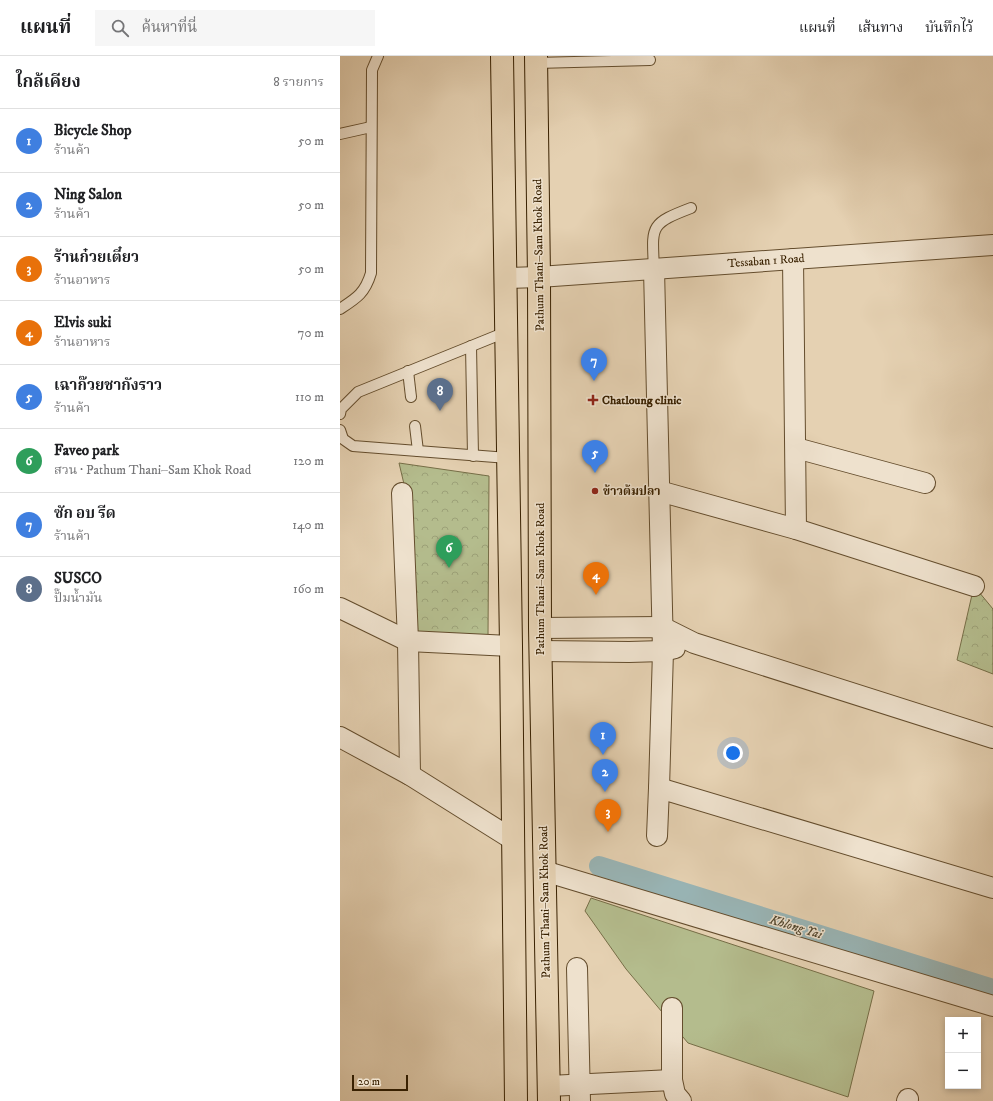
<!DOCTYPE html>
<html lang="th">
<head>
<meta charset="utf-8">
<style>
	:root { --surface:#fff; --page:#f6f6f6; --text:#202124; --muted:#757577; --line:#e0e0e0; --accent:#8f2418 }
	body { margin:0; font-family:"IM FELL DW Pica","Noto Serif Thai",serif; background:var(--page); color:var(--text) }
	.controls { position:absolute; right:12px; bottom:12px; display:grid; overflow:hidden; border-radius:0px; box-shadow:0 2px 6px #0003 }
	.controls button { width:36px; height:36px; display:grid; place-items:center; padding:0; border:0; border-bottom:1px solid var(--line); background:var(--surface); color:var(--text); font:20px sans-serif }
	.scale { position:absolute; left:12px; bottom:10px; width:56px; box-sizing:border-box; padding-left:4px; border:2px solid #392101; border-top:0; font-size:11px; line-height:14px; white-space:nowrap; color:#392101; -webkit-text-stroke:3px #eee1cd; paint-order:stroke }
	.you { position:absolute; left:393px; top:697px; width:14px; height:14px; margin:-10px; border:3px solid #fff; border-radius:50%; background:#1a73e8; box-shadow:0 0 0 6px #1a73e833 }
	.badge { display:grid; place-items:center; width:26px; height:26px; border-radius:50%; background:var(--accent); color:#fff; font-size:13px; font-weight:700 }
	.pin { position:absolute; translate:-50% -33px; filter:drop-shadow(0 1px 2px #0008) }
	.pin::after { content:''; position:absolute; top:21px; width:14px; height:12px; background:inherit; clip-path:polygon(0 0,100% 0,50% 100%) }
	.list { margin:0; padding:0; list-style:none }
	h2 { display:flex; justify-content:space-between; align-items:center; height:52px; margin:0; padding:0 16px; font-size:17px }
	h2 small { font-size:13px; font-weight:400; color:var(--muted) }
	.list li { display:grid; grid-template-columns:26px 1fr auto; gap:12px; align-items:center; box-sizing:border-box; height:64px; padding:0 16px; border-top:1px solid var(--line) }
	.list b { display:block; font-size:15px; white-space:nowrap }
	.list p { margin:0; font-size:13px; white-space:nowrap; color:var(--muted) }
	.list em { font-size:13px; font-style:normal; color:var(--muted) }
	.icon { flex:none; width:22px; height:22px; fill:none; stroke:currentColor; stroke-width:2; stroke-linecap:round; stroke-linejoin:round }
	.map { position:relative; flex:none; width:653px; height:1045px; overflow:hidden }
	header { display:flex; align-items:center; gap:24px; box-sizing:border-box; height:56px; padding:0 20px; background:var(--surface); border-bottom:1px solid var(--line) }
	header strong { font-size:19px }
	nav { display:flex; gap:22px; margin-inline-start:auto; font-size:14px }
	.search { width:280px; height:36px; background:var(--page); display:flex; align-items:center; gap:10px; box-sizing:border-box; padding:0 14px; border-radius:0px; color:var(--muted); font-size:15px }
	main { display:flex }
	aside { flex:1; background:var(--surface) }
	.map>svg:first-child { display:block }
	.green { fill:#b4bc8d; stroke:#766e47 }
	.park { fill:url(#park-crowns); stroke:#766e47 }
	.lines { fill:none; stroke-linecap:round; stroke-linejoin:round }
	.canal { stroke:#99b5b6; stroke-width:20 }
	.service-casing { stroke:#644d2d; stroke-width:12 }
	.minor-casing { stroke:#644d2d; stroke-width:22 }
	.primary-casing { stroke:#392101; stroke-width:24 }
	.service { stroke:#eee1cd; stroke-width:10 }
	.minor { stroke:#eee1cd; stroke-width:20 }
	.primary { stroke:#e5d1b2; stroke-width:22 }
	.poi-dot { fill:#8f2418; stroke:#eee1cd; stroke-width:1.5 }
	.labels { text-anchor:middle; dominant-baseline:central; stroke-width:3; stroke-linejoin:round; paint-order:stroke }
	.street-label { font-size:12px; fill:#392101; stroke:#eee1cd }
	.poi-label { font-size:12px; font-weight:bold; fill:#392101; stroke:#eee1cd; text-anchor:start }
	.water-label { font-size:13px; font-style:italic; fill:#51462e; stroke:#eee1cd }
</style>
</head>
<body>
<header>
<strong>แผนที่</strong>
<div class="search"><svg class="icon" aria-label="search" viewBox="0 0 24 24"><circle cx="10" cy="10" r="6"/><path d="M15 15l6 6"/></svg>ค้นหาที่นี่</div>
<nav><a>แผนที่</a><a>เส้นทาง</a><a>บันทึกไว้</a></nav>
</header>
<main>
<aside>
<h2>ใกล้เคียง<small>8 รายการ</small></h2>
<ul class="list">
<li><span class="badge" style="background:#3f7fe0">1</span><div><b>Bicycle Shop</b><p>ร้านค้า</p></div><em>50 m</em></li>
<li><span class="badge" style="background:#3f7fe0">2</span><div><b>Ning Salon</b><p>ร้านค้า</p></div><em>50 m</em></li>
<li><span class="badge" style="background:#e8710a">3</span><div><b>ร้านก๋วยเตี๋ยว</b><p>ร้านอาหาร</p></div><em>50 m</em></li>
<li><span class="badge" style="background:#e8710a">4</span><div><b>Elvis suki</b><p>ร้านอาหาร</p></div><em>70 m</em></li>
<li><span class="badge" style="background:#3f7fe0">5</span><div><b>เฉาก๊วยชากังราว</b><p>ร้านค้า</p></div><em>110 m</em></li>
<li><span class="badge" style="background:#2e9e5b">6</span><div><b>Faveo park</b><p>สวน · Pathum Thani–Sam Khok Road</p></div><em>120 m</em></li>
<li><span class="badge" style="background:#3f7fe0">7</span><div><b>ซัก อบ รีด</b><p>ร้านค้า</p></div><em>140 m</em></li>
<li><span class="badge" style="background:#5c6f8a">8</span><div><b>SUSCO</b><p>ปั๊มน้ำมัน</p></div><em>160 m</em></li>
</ul>
</aside>
<div class="map">
<svg width="653" height="1045" viewBox="0 0 653 1045">
	<defs>
		<pattern id="park-crowns" width="20" height="18" patternUnits="userSpaceOnUse"><rect width="20" height="18" fill="#b4bc8d"/><path d="M2 6a3 3 0 1 1 6 0M12 15a3 3 0 1 1 6 0" fill="none" stroke="#9ca178"/></pattern>
	</defs>
	<rect width="100%" height="100%" fill="#e5d1b2"/>
	<filter id="stains"><feTurbulence type="fractalNoise" baseFrequency=".005" numOctaves="4"/><feColorMatrix values="0 0 0 0 .2 0 0 0 0 .09 0 0 0 0 .02 0 0 0 .5 -.17"/></filter>
	<radialGradient id="worn" r=".72"><stop offset=".6" stop-color="#630" stop-opacity="0"/><stop offset="1" stop-color="#630" stop-opacity=".3"/></radialGradient>
	<polygon class="green" points="251,842 534,935 508,1041 348,987 286,913 245,855"/>
	<g class="park">
		<polygon points="59,407 149,420 148,582 73,578 68,445"/>
		<polygon points="634,530 653,553 653,618 617,604"/>
	</g>
	<g class="lines">
		<polyline class="canal" points="259,810 653,933"/>
		<defs>
			<g id="service">
				<polyline points="196,7 310,4"/>
				<polyline points="0,78 31,71"/>
				<path d="M314,213C312,170 309,168 351,152"/>
				<path d="M0,253C17,242 25,237 31,217L32,14L38,0"/>
				<polyline points="131,290 133,400"/>
				<polyline points="68,315 71,341"/>
				<polyline points="0,358 1,353 18,336 166,276"/>
				<polyline points="75,370 78,395"/>
				<polyline points="0,374 3,383 13,390 168,402"/>
			</g>
			<g id="minor">
				<polyline points="453,203 456,473"/>
				<polyline points="314,213 323,595 319,732"/>
				<polyline points="165,222 199,221 653,189"/>
				<polyline points="456,392 585,427"/>
				<polyline points="319,435 456,473 634,530"/>
				<polyline points="62,437 68,585 70,719"/>
				<polyline points="0,552 68,585 171,590"/>
				<polyline points="200,572 322,571 354,587 653,682"/>
				<polyline points="201,595 289,596 323,595 335,592"/>
				<polyline points="0,681 70,719 172,783"/>
				<polyline points="317,780 319,732 653,832"/>
				<polyline points="204,815 653,950"/>
				<polyline points="237,912 240,1045"/>
				<polyline points="332,952 332,1024 335,1038 341,1045"/>
				<polyline points="209,1030 332,1024"/>
				<polyline points="567,1045 568,1043"/>
			</g>
			<g id="primary">
				<polyline points="162,0 171,590 176,1045"/>
				<polyline points="196,0 199,221 200,572 209,1045"/>
			</g>
		</defs>
		<use href="#service" class="service-casing"/>
		<use href="#minor" class="minor-casing"/>
		<use href="#primary" class="primary-casing"/>
		<use href="#service" class="service"/>
		<use href="#minor" class="minor"/>
		<use href="#primary" class="primary"/>
	</g>
	<g class="poi-dot">
		<path d="M251 338h4v4h4v4h-4v4h-4v-4h-4v-4h4z"/>
		<circle cx="255" cy="435" r="4"/>
	</g>
	<g class="labels">
		<g class="street-label">
			<text transform="translate(199 199) rotate(-91)">Pathum Thani–Sam Khok Road</text>
			<text transform="translate(426 205) rotate(-4)">Tessaban 1 Road</text>
			<text transform="translate(200 523) rotate(-90)">Pathum Thani–Sam Khok Road</text>
			<text transform="translate(205 846) rotate(-91)">Pathum Thani–Sam Khok Road</text>
		</g>
		<g class="poi-label">
			<text x="262" y="344">Chatloung clinic</text>
			<text x="263" y="435">ข้าวต้มปลา</text>
		</g>
		<g class="water-label">
			<text transform="translate(456 871) rotate(17)">Khlong Yai</text>
		</g>
	</g>
	<rect width="100%" height="100%" filter="url(#stains)"/>
	<rect width="100%" height="100%" fill="url(#worn)"/>
</svg>
<div class="controls">
<button>+</button>
<button>−</button>
</div>
<div class="scale">20 m</div>
<div class="you"></div>
<div class="pin badge" style="left:263px;top:699px;background:#3f7fe0">1</div>
<div class="pin badge" style="left:265px;top:736px;background:#3f7fe0">2</div>
<div class="pin badge" style="left:268px;top:776px;background:#e8710a">3</div>
<div class="pin badge" style="left:256px;top:539px;background:#e8710a">4</div>
<div class="pin badge" style="left:255px;top:417px;background:#3f7fe0">5</div>
<div class="pin badge" style="left:109px;top:512px;background:#2e9e5b">6</div>
<div class="pin badge" style="left:254px;top:325px;background:#3f7fe0">7</div>
<div class="pin badge" style="left:100px;top:355px;background:#5c6f8a">8</div>
</div>
</main>
</body>
</html>
